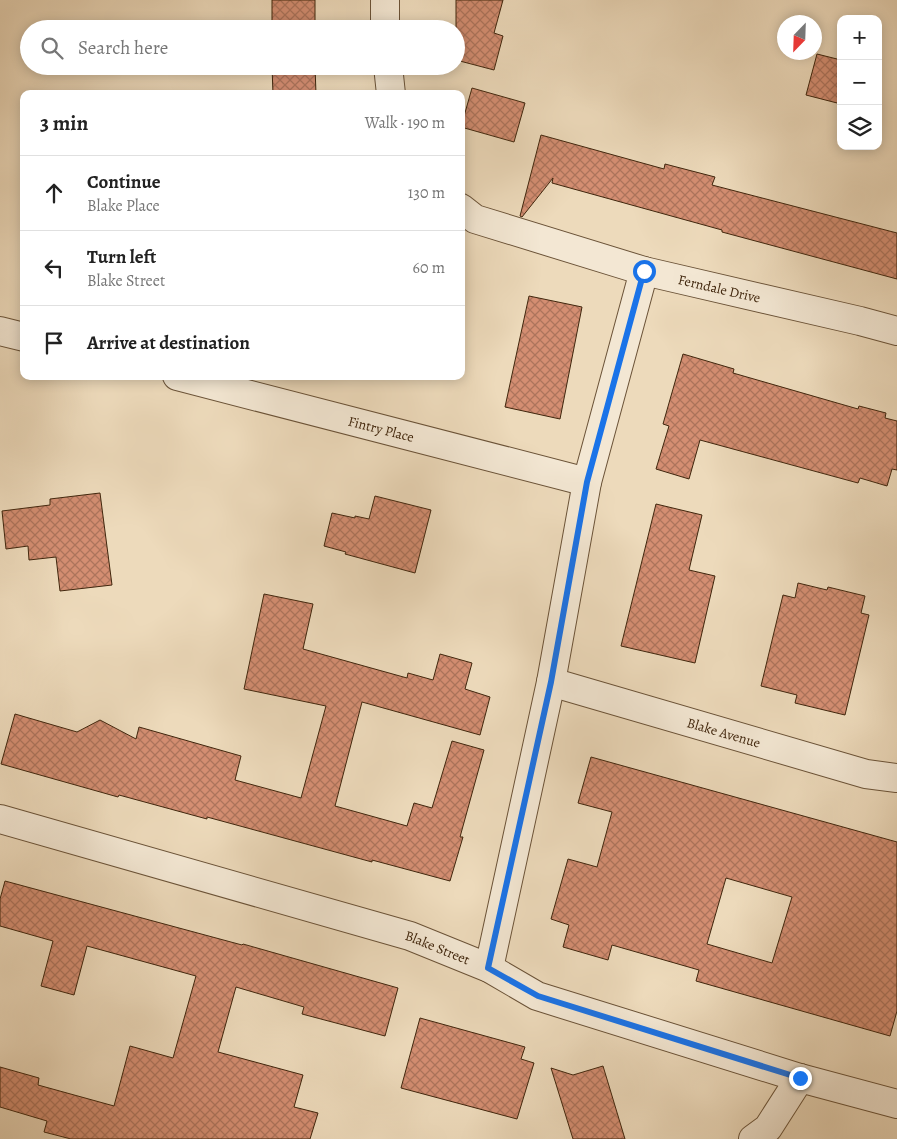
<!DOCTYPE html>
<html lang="en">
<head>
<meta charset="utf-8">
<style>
	:root { --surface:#fff; --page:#f6f6f6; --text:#222; --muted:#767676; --line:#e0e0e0 }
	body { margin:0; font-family:Alegreya,serif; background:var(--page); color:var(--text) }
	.controls { position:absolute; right:15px; top:15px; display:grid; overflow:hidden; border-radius:10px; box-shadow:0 2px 12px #0003 }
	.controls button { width:45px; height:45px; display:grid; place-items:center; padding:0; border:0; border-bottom:1px solid var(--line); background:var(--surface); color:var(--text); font:25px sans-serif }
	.compass { position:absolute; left:777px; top:15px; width:45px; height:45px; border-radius:50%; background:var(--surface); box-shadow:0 2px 12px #0003; rotate:203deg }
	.stop { position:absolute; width:15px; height:15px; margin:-11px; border:4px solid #1a73e8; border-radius:50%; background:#fff }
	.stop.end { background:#1a73e8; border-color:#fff; box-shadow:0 1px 5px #0008 }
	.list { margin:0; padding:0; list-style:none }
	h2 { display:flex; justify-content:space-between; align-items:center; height:65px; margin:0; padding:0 20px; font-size:21px }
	h2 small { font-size:16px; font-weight:400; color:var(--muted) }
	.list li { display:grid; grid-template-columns:32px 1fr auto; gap:15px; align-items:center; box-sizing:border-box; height:75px; padding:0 20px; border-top:1px solid var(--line) }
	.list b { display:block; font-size:19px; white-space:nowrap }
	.list p { margin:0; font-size:16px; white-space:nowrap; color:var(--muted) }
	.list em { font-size:16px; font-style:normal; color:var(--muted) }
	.icon { flex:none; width:28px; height:28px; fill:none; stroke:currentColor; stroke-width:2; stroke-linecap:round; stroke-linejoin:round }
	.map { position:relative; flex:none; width:897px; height:1139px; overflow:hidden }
	.search { position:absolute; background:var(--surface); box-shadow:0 2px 12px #0003; left:20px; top:20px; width:445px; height:55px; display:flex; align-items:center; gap:12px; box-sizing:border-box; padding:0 18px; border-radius:28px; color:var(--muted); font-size:19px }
	.panel { position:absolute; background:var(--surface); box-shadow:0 2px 12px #0003; left:20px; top:90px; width:445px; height:290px; border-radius:10px }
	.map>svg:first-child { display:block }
	.building { fill:url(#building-cross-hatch); stroke:#40260d; fill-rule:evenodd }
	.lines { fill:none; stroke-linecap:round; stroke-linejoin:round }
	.minor-casing { stroke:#6b5338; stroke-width:30 }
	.minor { stroke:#f3e7d3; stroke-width:28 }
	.route { stroke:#1a73e8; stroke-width:6 }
	.labels { text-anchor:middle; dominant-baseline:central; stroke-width:4; stroke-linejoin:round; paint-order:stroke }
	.street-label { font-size:14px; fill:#40260d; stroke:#f3e7d3 }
</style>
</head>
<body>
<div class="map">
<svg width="897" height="1139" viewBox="0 0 897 1139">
	<defs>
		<pattern id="building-cross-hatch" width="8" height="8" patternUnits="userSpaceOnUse" patternTransform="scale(1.25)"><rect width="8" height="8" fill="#d48e72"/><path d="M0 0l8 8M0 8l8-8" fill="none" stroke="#ad745c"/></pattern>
	</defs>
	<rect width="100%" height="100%" fill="#eddabb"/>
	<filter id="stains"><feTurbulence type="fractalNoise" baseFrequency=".004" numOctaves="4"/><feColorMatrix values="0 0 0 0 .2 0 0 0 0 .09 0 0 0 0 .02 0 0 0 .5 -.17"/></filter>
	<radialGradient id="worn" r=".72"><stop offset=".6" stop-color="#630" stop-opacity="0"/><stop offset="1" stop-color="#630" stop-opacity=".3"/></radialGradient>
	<g class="building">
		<rect x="272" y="0" width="43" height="29"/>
		<polygon points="456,0 503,0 494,33 503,36 494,70 456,60"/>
		<polygon points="817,54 841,60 841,104 806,95"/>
		<polygon points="272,66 315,66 316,94 273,94"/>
		<polygon points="472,88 525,103 514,142 461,127"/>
		<polygon points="541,135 664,169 665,164 715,177 712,185 897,233 897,279 722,232 722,230 552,183 553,178 522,217 520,216"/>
		<polygon points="529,296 582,307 560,419 505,407"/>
		<polygon points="683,354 734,369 733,373 858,409 859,406 886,413 885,418 897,421 897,470 892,469 887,486 860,478 858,483 700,440 689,479 656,469 669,426 663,424"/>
		<polygon points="100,493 112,585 60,591 56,557 29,560 28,546 6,549 2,511 50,505 50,499"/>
		<polygon points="375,496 431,510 415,573 345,554 346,552 324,546 332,513 355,518 355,516 369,519"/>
		<polygon points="656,504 702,515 689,570 715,576 695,663 621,646"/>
		<polygon points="798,583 827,590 828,587 865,596 861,613 869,615 845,715 795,703 797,695 761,686 783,595 795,598"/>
		<polygon points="264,594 313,604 303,649 407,678 408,673 433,680 440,654 472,663 465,689 490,697 480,735 362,702 335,806 407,826 414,803 432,808 452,741 484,750 460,837 463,837 450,881 372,860 372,862 207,817 207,819 119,795 118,797 1,764 15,714 77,732 100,720 136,739 139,727 241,756 235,780 301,798 326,706 244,689"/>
		<path d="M591,757L897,842V1011L890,1036L696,981L699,970L612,945L608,960L563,947L569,925L551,919L568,859L597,867L612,812L578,803ZM726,878L792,897L772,963L707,944Z"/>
		<polygon points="5,881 242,945 243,944 398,988 385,1036 302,1014 304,1007 236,987 218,1052 303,1075 294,1107 318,1113 310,1139 71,1139 44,1132 47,1121 0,1107 0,1067 39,1078 38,1085 114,1106 130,1046 173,1058 196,976 87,946 74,995 41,986 53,941 0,926 0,899"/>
		<polygon points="420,1018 525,1047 521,1059 534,1063 517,1119 401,1088"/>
		<polygon points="603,1066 625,1139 573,1139 551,1068 573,1075"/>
	</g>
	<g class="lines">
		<defs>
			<g id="minor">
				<polyline points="385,29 385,0"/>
				<polyline points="388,66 391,94"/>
				<path id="s1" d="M461,208L475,219L644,271L860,321L897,331"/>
				<polyline points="0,331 24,337"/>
				<path id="s2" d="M177,376L587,482"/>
				<path id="s3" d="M551,682L866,774L897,778"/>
				<path id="s4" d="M0,819L410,936L489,968L537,996L800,1078L897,1104"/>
				<polyline points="489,968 551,682 587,482 644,271"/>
				<polyline points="753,1139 768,1128 800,1078"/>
			</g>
		</defs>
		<use href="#minor" class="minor-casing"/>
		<use href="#minor" class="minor"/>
	</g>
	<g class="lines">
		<polyline class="route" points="644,271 587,482 551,682 488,968 538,996 800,1078"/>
	</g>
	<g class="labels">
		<g class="street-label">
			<text stroke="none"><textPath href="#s1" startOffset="272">Ferndale Drive</textPath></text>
			<text stroke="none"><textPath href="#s2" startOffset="211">Fintry Place</textPath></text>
			<text stroke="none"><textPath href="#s3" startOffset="180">Blake Avenue</textPath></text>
			<text stroke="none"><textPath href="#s4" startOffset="456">Blake Street</textPath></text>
		</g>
	</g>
	<rect width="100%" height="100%" filter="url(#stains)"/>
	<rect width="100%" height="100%" fill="url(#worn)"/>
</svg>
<div class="controls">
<button>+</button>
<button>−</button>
<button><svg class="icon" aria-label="layers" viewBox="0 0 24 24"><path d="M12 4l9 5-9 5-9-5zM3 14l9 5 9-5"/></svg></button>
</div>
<svg class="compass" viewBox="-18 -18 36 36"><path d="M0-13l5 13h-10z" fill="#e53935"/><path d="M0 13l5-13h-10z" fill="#767676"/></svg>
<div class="stop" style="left:644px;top:271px"></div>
<div class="stop end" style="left:800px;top:1078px"></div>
<div class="search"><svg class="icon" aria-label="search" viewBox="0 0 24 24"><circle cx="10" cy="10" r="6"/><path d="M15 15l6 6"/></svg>Search here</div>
<section class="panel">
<h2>3 min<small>Walk · 190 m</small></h2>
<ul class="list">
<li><svg class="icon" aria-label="ahead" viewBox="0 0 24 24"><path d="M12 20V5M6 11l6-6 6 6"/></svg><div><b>Continue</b><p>Blake Place</p></div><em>130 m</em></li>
<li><svg class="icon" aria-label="left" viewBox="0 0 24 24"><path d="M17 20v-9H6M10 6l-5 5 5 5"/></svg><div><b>Turn left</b><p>Blake Street</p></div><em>60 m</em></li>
<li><svg class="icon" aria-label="arrive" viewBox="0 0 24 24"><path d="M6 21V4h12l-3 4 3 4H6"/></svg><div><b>Arrive at destination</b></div></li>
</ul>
</section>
</div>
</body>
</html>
